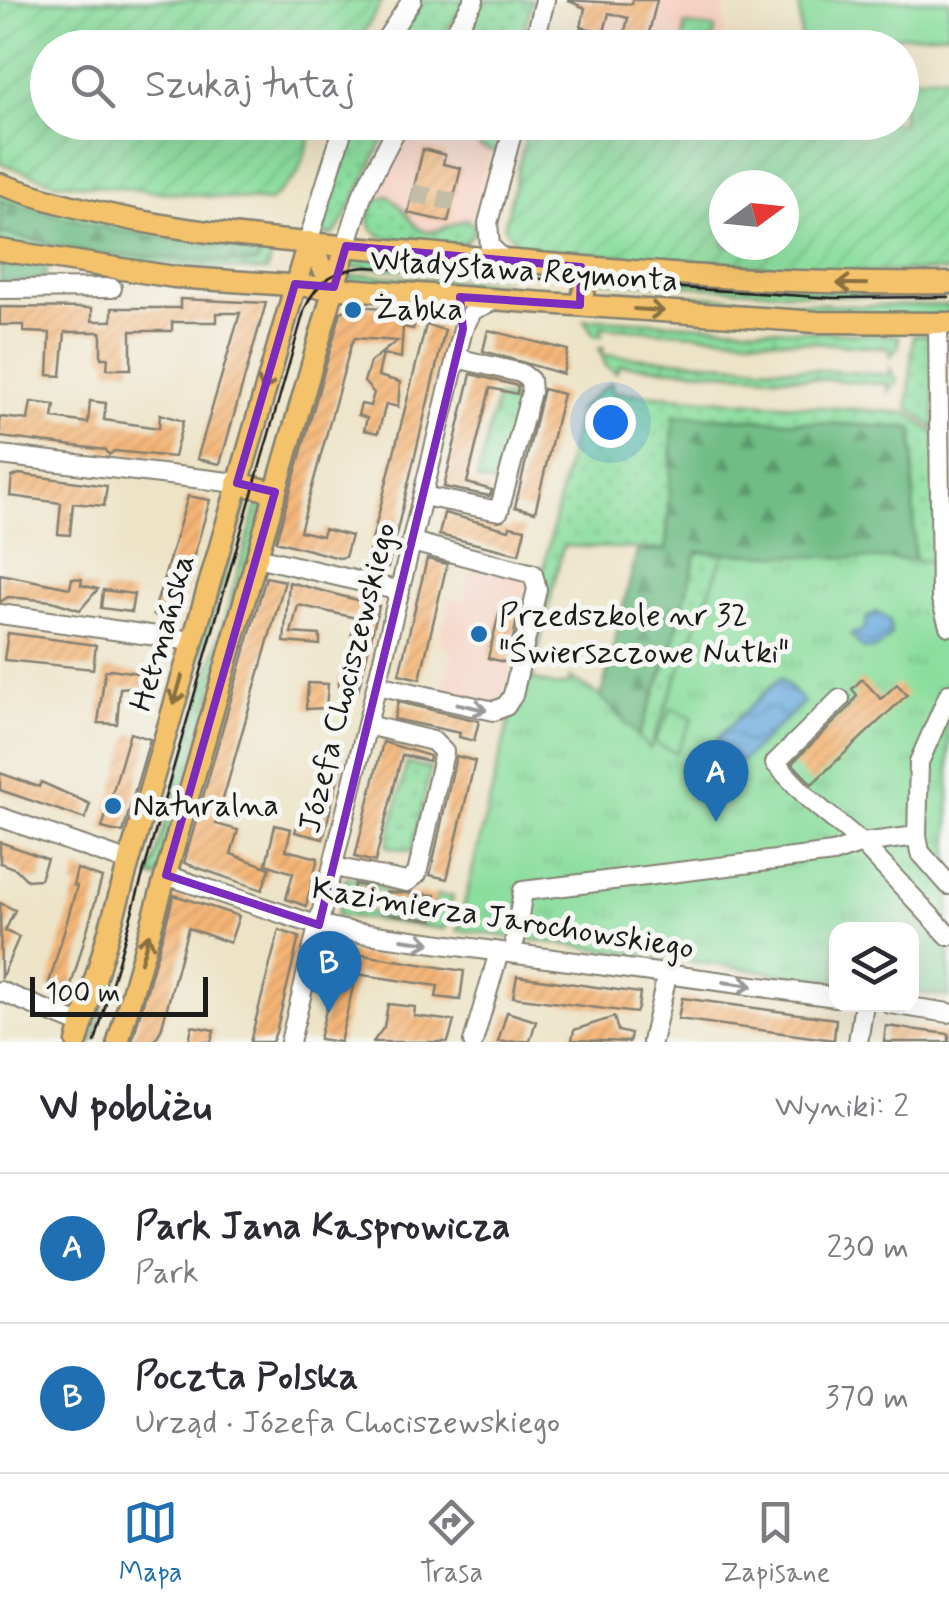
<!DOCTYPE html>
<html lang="pl">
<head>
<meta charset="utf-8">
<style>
	:root { --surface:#fff; --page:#f2f2f3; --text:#2b2b33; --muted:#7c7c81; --line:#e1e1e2; --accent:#1f6fb2 }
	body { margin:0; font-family:Mynerve,sans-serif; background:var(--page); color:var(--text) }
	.controls { position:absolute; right:30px; bottom:30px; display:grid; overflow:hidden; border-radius:20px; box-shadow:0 10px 40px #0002 }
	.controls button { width:90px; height:90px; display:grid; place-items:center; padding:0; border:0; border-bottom:2px solid var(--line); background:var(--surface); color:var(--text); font:50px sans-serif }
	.compass { position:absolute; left:709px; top:170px; width:90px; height:90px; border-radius:50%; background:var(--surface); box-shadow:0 10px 40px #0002; rotate:75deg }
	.scale { position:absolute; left:30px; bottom:25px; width:178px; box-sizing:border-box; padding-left:10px; border:5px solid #1c1c1c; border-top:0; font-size:28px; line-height:35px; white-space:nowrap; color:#1c1c1c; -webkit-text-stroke:8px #f6f6f2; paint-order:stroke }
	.you { position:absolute; left:610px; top:422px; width:35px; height:35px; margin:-25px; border:8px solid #fff; border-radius:50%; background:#1a73e8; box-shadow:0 0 0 15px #1a73e833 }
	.badge { display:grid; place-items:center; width:65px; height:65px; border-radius:50%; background:var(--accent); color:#fff; font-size:32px; font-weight:700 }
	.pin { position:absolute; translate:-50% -82px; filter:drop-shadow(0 2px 5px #0008) }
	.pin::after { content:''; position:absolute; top:52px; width:35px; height:30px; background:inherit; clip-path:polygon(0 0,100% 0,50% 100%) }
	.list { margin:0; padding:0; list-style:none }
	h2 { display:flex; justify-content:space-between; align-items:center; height:130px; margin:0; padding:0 40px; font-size:42px }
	h2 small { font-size:32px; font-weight:400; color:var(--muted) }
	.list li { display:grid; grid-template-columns:65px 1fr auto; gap:30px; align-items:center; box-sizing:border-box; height:150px; padding:0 40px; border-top:2px solid var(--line) }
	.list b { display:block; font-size:38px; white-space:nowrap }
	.list p { margin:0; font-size:32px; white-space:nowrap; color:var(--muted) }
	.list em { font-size:32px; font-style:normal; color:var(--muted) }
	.icon { flex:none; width:55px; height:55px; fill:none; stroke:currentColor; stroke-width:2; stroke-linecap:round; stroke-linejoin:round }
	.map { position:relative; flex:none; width:949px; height:1042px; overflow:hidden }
	.search { position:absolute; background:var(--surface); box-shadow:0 10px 40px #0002; left:30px; right:30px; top:30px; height:110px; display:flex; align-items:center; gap:25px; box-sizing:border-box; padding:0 35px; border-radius:55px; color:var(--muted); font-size:38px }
	.sheet { height:430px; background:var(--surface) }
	nav { display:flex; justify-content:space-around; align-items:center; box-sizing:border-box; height:140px; border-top:2px solid var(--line); background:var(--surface); font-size:28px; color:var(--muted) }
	nav a { display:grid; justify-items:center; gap:5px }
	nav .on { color:var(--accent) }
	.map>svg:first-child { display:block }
	.built { fill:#f6d2c3 }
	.grass { fill:url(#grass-dots); stroke:#547d5e; stroke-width:2.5 }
	.forest { fill:url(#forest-firs); stroke:#466c51; stroke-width:2.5 }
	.park { fill:url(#park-tufts); stroke:#547d5e; stroke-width:2.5 }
	.garden { fill:url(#garden-furrows); stroke:#547d5e; stroke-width:2.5; fill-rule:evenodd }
	.pitch { fill:#8cde9f; stroke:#547d5e; stroke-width:2.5 }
	.water { fill:url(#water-waves); stroke:#43647d; stroke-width:2.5 }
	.building { fill:url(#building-hatch) }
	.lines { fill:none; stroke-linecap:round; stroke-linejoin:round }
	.minor-tunnel { stroke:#c3bca6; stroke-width:18; stroke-dasharray:18 9; stroke-linecap:butt }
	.minor-casing { stroke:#848072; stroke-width:22 }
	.major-casing { stroke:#848072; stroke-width:25 }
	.minor { stroke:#fff; stroke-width:18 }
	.major { stroke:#f3c26a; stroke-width:20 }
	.tram { stroke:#1c1c1c; stroke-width:2.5 }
	.oneway { stroke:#886f43 }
	.oneway2 { stroke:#999 }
	.marked { fill:none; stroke:#7b2cbf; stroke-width:8; stroke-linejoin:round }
	.poi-dot { fill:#1f6fb2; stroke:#f6f6f2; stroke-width:4 }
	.labels { text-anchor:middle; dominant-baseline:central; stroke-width:10; stroke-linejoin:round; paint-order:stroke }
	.street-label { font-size:32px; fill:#1c1c1c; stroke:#f6f6f2 }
	.poi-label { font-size:32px; fill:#1c1c1c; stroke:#f6f6f2; text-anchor:start }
</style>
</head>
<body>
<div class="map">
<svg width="949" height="1042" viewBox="0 0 949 1042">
	<defs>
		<pattern id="grass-dots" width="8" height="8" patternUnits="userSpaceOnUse" patternTransform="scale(2.5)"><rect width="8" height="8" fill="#8cde9f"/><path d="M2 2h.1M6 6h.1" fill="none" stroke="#78be88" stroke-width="1.8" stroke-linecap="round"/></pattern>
		<pattern id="forest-firs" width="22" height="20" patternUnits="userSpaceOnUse" patternTransform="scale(2.5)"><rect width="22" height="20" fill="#71bd86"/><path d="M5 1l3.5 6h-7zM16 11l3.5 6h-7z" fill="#5c996d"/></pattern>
		<pattern id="park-tufts" width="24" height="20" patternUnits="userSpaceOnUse" patternTransform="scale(2.5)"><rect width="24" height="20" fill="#8cde9f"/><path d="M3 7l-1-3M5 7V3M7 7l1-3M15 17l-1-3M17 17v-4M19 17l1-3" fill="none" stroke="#78be88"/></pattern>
		<pattern id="garden-furrows" width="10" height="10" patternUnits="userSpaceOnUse" patternTransform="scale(2.5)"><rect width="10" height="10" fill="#8cde9f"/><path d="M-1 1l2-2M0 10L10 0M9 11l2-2" fill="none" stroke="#78be88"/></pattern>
		<pattern id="water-waves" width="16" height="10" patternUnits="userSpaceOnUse" patternTransform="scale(2.5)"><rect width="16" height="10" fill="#6aabde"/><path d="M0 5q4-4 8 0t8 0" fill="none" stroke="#568ab3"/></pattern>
		<pattern id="building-hatch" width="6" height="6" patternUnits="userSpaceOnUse" patternTransform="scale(2.5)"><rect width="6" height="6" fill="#f5b576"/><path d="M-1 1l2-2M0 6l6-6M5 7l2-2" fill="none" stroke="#d19b66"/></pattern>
	</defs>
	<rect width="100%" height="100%" fill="#f6f6f2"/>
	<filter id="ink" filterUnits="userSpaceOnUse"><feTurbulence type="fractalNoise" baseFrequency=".01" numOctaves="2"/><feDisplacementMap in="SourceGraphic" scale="20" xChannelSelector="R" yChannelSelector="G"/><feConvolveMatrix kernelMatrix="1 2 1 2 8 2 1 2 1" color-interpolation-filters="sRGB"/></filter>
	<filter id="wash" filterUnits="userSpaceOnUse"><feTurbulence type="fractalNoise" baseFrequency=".0048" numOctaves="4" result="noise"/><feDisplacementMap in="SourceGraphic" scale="40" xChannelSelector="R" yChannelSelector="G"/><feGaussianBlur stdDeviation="2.25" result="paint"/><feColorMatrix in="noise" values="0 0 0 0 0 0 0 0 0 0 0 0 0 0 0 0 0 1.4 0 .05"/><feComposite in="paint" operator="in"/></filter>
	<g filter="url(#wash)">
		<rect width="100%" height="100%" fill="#ede4c8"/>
		<g class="built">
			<polygon points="576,0 725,0 724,47 547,48 550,34 577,40 585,9 575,6"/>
			<polygon points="410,123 453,123 494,133 468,240 464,243 382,239 370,226 372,206"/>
			<polygon points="472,562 529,580 516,650 500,702 492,704 442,693 453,650 439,646 450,598 464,601"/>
		</g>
		<g class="grass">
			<polygon points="421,0 466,0 438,47 390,48"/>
			<polygon points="481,0 532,0 520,47 453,48"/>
			<polygon points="355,123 392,123 342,224 333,235 325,235 323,227"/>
			<polygon points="438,123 511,123 498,153 479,147 481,136 456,130 453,137"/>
			<polygon points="0,191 275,246 267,271 261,271 108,260 0,243"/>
			<path d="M388,196C424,221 405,247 466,219L474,225V233L464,243L453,245C424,243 344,248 377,199Z"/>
			<polygon points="351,257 504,268 504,274 347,267"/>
			<polygon points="366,275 504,283 503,294 353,282 345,277"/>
			<polygon points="599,276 949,290 949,296 861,297 596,280"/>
			<polygon points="591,289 861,306 949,305 949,316 860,317 594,297"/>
			<polygon points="601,319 899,336 898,348 890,356 890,348 601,327 602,336 594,335 584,320"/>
			<polygon points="913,335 934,335 935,429 908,407"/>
			<polygon points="603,347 603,355 888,375 890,368 897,381 888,392 888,384 620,365 616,373 606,366 599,349"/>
			<polygon points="611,383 613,392 908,413 935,434 949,655 458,930 526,651 538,653 532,679 556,686 570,684 570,678 601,697 638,736 670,654 696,552 675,415 666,550 563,546 538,651 526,648 579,408"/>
			<polygon points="497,397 518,401 499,485 477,480"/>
			<polygon points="240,494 248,496 139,874 133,872"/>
			<polygon points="259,499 267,501 158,879 150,877"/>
			<polygon points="407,763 431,769 411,852 387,846"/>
			<polygon points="346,877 395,885 392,893 355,884 352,909 432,920 436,895 453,897 445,929 337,915"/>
			<polygon points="131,878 138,880 93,1042 84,1042"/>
		</g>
		<g class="forest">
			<polygon points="0,200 112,230 258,252 260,259 254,264 90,253 0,233"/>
			<polygon points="0,257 48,266 44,282 0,282"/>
			<polygon points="674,415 913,428 914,561 697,552 670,654 638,737 601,697 637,552 666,550"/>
		</g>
		<g class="park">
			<polygon points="685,25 715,28 713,47 683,47"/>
			<polygon points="724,553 931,561 934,601 949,601 949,997 912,991 912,929 836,929 836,981 458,930 520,676 556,686 570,684 570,678 601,697 650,749"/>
		</g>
		<g class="garden">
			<polygon points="0,0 383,0 355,47 48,48 48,122 316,123 297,175 269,202 54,182 0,163"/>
			<path d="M949,75V271L839,272L523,249L504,228L529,123L902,122V78ZM724,185H784V245H724Z"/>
		</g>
		<g class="pitch">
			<polygon points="799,0 949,0 949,33 801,42"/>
			<polygon points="672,708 693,718 676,753 654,742"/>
		</g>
		<g class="water">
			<polygon points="877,612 890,621 891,635 876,649 863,649 850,634 864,630 867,617"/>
			<polygon points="780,678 804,702 740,763 716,739"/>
		</g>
		<g id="blocks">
			<g class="building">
				<polygon points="567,0 632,4 633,0 657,0 646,45 623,39 628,18 609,13 604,32 581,27 585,8"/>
				<polygon points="423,149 445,155 443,164 461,168 448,222 408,213"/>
				<polygon points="180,299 266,303 220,464 197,459 240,313 217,313 217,322 172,322 172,331 131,331 131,369 107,369 108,358 101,358 101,332 65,332 61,376 48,375 50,333 24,332 24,325 0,325 0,307 92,308 92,321 112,321 112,308 180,308"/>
				<polygon points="356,306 396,309 396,316 415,320 413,329 403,327 401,358 383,354 378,376 400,382 398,407 386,404 378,433 364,430 367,418 358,415 361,404 370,406 374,393 364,382 370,362 397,341 355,338 351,345 300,531 322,536 324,529 351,536 345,557 339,558 276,541 341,312"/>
				<polygon points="426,325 445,330 388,568 378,567 366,564"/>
				<polygon points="488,330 568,350 563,374 483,351"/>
				<polygon points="471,374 518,386 517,394 490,388 488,397 467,483 492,490 490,496 444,487"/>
				<polygon points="543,389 563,394 535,512 515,507"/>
				<polygon points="90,401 106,403 104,420 159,428 160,414 183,421 174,457 114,451 109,455 106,450 0,437 0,417 28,420 31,402 55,405 53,418 88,423"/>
				<polygon points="19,474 107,486 104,506 73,503 70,535 58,534 61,503 10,496 12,477"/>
				<polygon points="188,496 210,500 175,621 153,615"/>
				<polygon points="444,513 509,530 510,526 525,529 519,554 439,535"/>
				<polygon points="427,559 447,564 420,679 399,674"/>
				<polygon points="0,574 70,588 72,578 82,579 81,585 98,589 80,610 52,601 8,597 0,602"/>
				<polygon points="266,577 285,581 216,824 238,830 231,854 270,868 262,890 184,863"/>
				<polygon points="289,582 379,606 358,691 338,686 356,618 298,605 291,633 320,635 320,645 284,642"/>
				<polygon points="103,590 134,594 131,612 101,608"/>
				<polygon points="500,610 518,614 508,663 488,658"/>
				<polygon points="8,633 96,645 93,669 4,660"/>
				<polygon points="111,669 150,675 148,686 120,688 117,724 98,723 105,671"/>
				<polygon points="862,679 881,699 897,684 907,695 812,784 792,763 849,708 857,695 852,689"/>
				<polygon points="308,683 328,684 326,708 306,709"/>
				<polygon points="398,702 479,721 474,741 459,737 460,733 394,719"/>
				<polygon points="130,733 150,739 123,832 114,831 102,828"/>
				<polygon points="383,742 430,756 429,761 402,755 375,862 355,857"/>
				<polygon points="456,756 475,761 447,879 430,875"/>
				<polygon points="322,768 340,770 323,839 295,832 298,823 307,825"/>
				<polygon points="0,773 39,787 41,782 90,804 85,819 0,790"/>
				<polygon points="275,825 291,829 286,850 318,858 306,906 286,899 293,873 266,864"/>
				<polygon points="0,842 47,859 40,879 27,880 16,869 0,863"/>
				<polygon points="77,869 102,878 69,993 48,987 77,886 73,885"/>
				<polygon points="354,884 369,887 364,910 351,909"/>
				<polygon points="386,892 436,895 433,920 381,913"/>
				<polygon points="174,895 239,916 230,943 188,928 161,1030 154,1042 132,1042"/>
				<polygon points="0,903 15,910 5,931 19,937 1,979"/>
				<polygon points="279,930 299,937 276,1032 272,1042 250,1042"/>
				<polygon points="344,952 464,971 460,1000 436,997 438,986 356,974 340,1042 319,1039 338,960 342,961"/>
				<polygon points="517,976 640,993 638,1008 636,1013 513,997"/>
				<polygon points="682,998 836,1019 834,1040 678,1019"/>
				<polygon points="388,1004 415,1007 414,1016 454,1021 448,1042 373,1042 384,1027"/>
				<polygon points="507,1012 536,1021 530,1041 498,1042"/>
				<polygon points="614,1017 618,1031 631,1034 629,1042 572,1040 574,1030"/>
				<polygon points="192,1026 214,1030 211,1042 189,1042"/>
				<polygon points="886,1026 949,1034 949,1042 884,1042"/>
			</g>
		</g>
	</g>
	<g filter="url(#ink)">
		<use href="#blocks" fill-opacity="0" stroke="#848072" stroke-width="2.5"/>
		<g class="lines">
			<polyline class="minor-tunnel" points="412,193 454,202"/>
			<defs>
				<g id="minor">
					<polyline points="380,48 412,0"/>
					<polyline points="445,48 474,0"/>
					<polyline points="533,48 545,0"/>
					<polyline points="308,242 345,122"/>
					<polyline points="346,246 363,193 400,122"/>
					<polyline points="505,261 490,246 488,223 515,122"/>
					<polyline points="0,289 112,288"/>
					<polyline points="938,323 941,599 949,626"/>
					<polyline points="0,455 237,483"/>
					<polyline points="423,496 499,511 531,392 530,380 521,373 456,358"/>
					<polyline points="257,557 400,591"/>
					<polyline points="0,614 192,641"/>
					<polyline points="377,685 494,711 506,706 513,695 537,589 533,574 412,542"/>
					<polyline points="949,694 919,762 917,836 920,852 949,885"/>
					<polyline points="840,699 775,763 810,800 862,843 949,936"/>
					<polyline points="0,817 129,862"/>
					<polyline points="334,867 407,882 417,874 444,752 433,741 367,725"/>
					<polyline points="166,875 307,922 353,932 836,997"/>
					<polyline points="515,940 523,891 833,853 862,843 917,836"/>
					<polyline points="0,991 82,1025"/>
					<polyline points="890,1004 949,1013"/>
					<polyline points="290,1042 463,329 473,310 495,300"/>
					<polyline points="473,1042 499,952"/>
					<polyline points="652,1042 667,975"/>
					<polyline points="858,1042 864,1004"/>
				</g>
				<g id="major">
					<path d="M0,184C145,236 297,241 449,255C615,270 782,286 949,283"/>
					<polyline points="308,242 334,287"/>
					<polyline points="0,250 174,277 817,322 949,323"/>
					<polyline points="580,305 587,278 581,267"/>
					<polyline points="237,483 275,492"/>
					<polyline points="77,1042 308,242"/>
					<polyline points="118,1042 346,246"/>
				</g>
			</defs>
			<use href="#minor" class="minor-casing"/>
			<use href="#major" class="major-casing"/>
			<use href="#minor" class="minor"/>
			<use href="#major" class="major"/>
			<path class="tram" d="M95,1042L305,308C318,279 337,269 367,267L832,298L949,297"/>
		</g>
		<defs><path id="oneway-shaft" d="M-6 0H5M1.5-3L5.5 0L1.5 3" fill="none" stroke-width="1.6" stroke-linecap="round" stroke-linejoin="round" transform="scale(2.5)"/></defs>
		<g class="oneway">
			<use href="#oneway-shaft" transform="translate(852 284) rotate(-179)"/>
			<use href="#oneway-shaft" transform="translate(649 310) rotate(4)"/>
			<use href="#oneway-shaft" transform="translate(267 378) rotate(106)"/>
			<use href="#oneway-shaft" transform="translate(178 690) rotate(106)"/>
			<use href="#oneway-shaft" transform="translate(145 948) rotate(-74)"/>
		</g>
		<g class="oneway2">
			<use href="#oneway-shaft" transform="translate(472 707) rotate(13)"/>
			<use href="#oneway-shaft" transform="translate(416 941) rotate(8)"/>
			<use href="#oneway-shaft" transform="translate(738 984) rotate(8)"/>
		</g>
	</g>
	<path class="marked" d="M346,246L581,267L580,305L460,297L463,329L319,925L166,875L275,492L237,483L295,284L334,287Z"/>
	<g class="poi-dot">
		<circle cx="353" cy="310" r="10"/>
		<circle cx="479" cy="634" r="10"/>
		<circle cx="113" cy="806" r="10"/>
	</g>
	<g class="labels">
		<g class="street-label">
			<text transform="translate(524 271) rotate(4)">Władysława Reymonta</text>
			<text transform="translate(163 633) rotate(-74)">Hetmańska</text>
			<text transform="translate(348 678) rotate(-76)">Józefa Chociszewskiego</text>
			<text transform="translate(503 919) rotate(9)">Kazimierza Jarochowskiego</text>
		</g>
		<g class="poi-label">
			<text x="373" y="310">Żabka</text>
			<text x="499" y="616">Przedszkole nr 32<tspan x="499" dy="37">"Świerszczowe Nutki"</tspan></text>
			<text x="133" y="806">Naturalna</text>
		</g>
	</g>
</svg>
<div class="controls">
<button><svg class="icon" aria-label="layers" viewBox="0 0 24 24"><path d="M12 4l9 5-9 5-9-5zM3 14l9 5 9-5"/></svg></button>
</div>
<svg class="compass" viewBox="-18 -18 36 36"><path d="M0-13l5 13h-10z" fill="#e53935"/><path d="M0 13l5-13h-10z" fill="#7c7c81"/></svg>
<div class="scale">100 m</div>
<div class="you"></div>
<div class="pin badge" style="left:716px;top:822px">A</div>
<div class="pin badge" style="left:329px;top:1013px">B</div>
<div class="search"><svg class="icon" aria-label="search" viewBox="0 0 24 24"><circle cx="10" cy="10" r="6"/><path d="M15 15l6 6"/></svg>Szukaj tutaj</div>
</div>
<section class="sheet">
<h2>W pobliżu<small>Wyniki: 2</small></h2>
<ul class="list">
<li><span class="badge">A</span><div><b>Park Jana Kasprowicza</b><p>Park</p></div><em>230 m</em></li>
<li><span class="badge">B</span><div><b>Poczta Polska</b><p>Urząd · Józefa Chociszewskiego</p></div><em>370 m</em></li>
</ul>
</section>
<nav>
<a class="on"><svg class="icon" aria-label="map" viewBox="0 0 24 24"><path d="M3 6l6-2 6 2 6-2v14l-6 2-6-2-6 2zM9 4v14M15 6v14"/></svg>Mapa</a>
<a><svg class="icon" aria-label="directions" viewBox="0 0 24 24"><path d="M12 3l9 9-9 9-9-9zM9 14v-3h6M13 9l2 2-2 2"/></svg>Trasa</a>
<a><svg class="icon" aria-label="saved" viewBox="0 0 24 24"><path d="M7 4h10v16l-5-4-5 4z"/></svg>Zapisane</a>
</nav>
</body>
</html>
